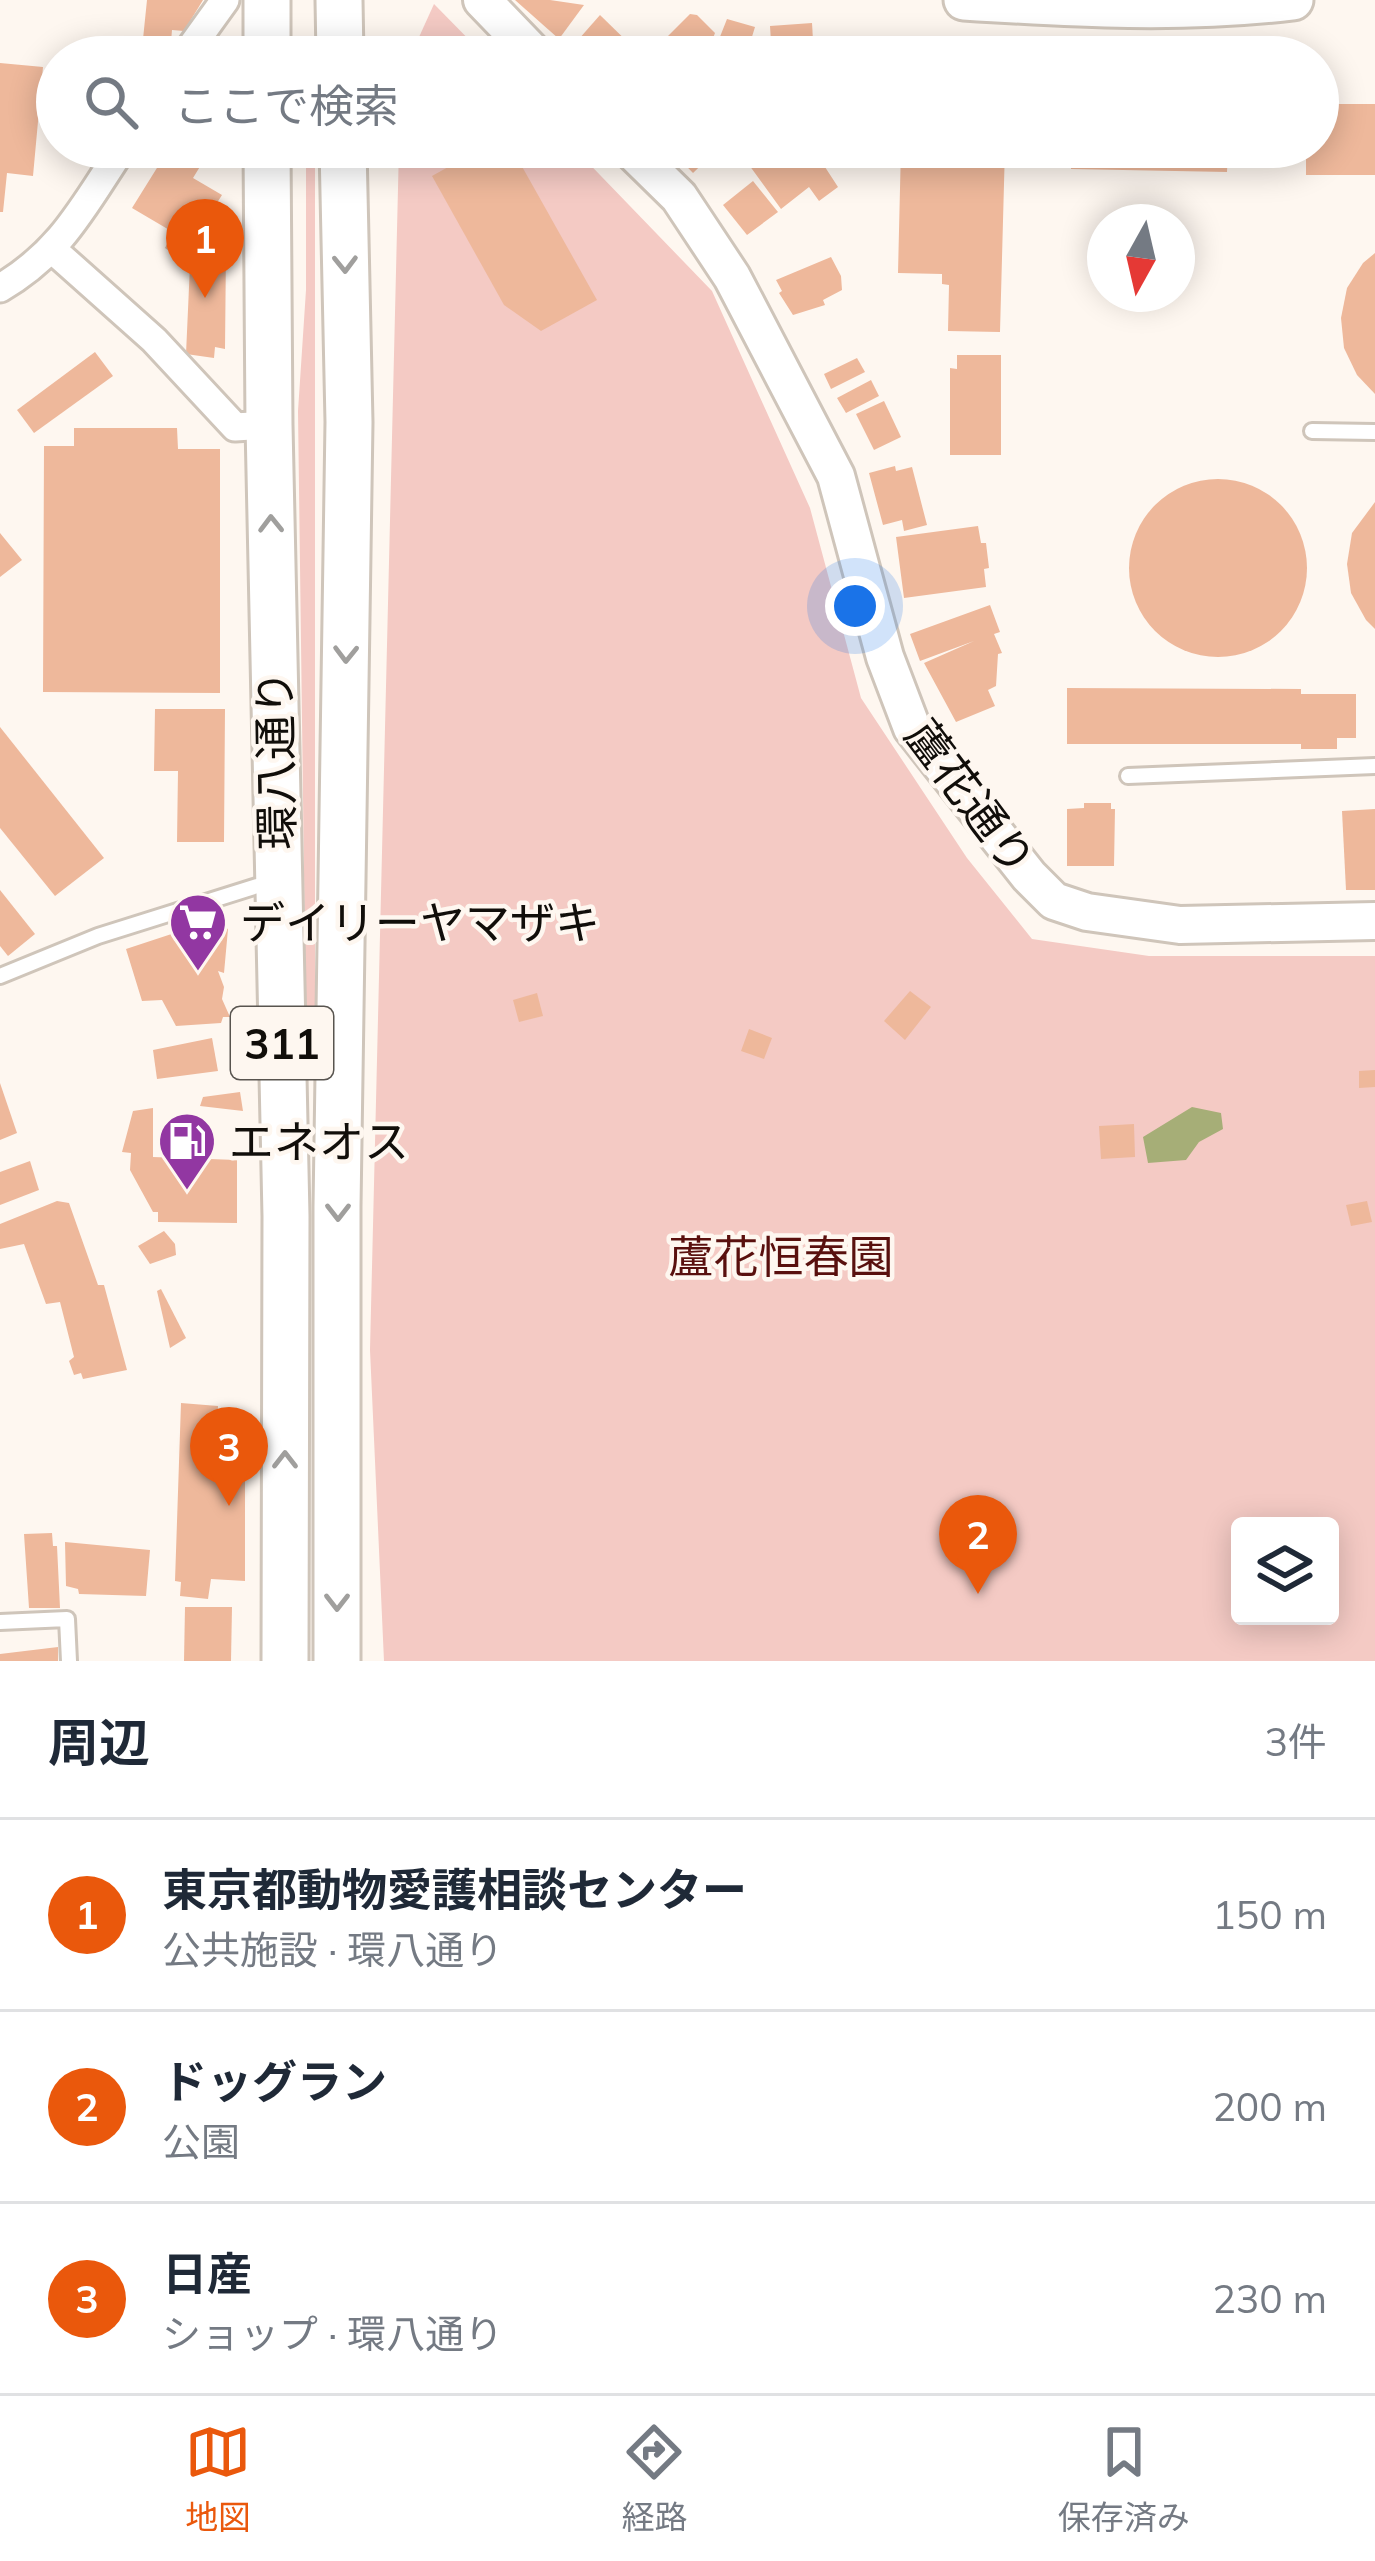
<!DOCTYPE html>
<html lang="ja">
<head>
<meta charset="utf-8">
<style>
	:root { --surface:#fff; --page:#f2f2f3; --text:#1f2937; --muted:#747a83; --line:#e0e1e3; --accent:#ea580c }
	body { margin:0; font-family:Mulish,"Noto Sans JP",sans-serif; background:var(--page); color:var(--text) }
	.controls { position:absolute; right:36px; bottom:36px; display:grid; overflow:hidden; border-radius:12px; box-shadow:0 6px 30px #0003 }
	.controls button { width:108px; height:108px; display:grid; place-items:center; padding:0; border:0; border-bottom:3px solid var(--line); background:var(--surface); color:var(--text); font:60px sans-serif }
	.compass { position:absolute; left:1087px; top:204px; width:108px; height:108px; border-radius:50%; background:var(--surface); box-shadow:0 6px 30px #0003; rotate:188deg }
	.you { position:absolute; left:855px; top:606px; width:42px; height:42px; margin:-30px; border:9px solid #fff; border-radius:50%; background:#1a73e8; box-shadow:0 0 0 18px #1a73e833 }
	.badge { display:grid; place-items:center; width:78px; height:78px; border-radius:50%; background:var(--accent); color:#fff; font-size:39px; font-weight:700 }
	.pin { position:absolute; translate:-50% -99px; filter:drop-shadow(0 3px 6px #0008) }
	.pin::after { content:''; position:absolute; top:63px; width:42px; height:36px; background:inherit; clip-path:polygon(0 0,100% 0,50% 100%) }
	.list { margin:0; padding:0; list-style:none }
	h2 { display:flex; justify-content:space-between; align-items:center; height:156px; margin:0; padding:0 48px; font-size:51px }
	h2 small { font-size:39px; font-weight:400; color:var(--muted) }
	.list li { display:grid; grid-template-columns:78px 1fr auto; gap:36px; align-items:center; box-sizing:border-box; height:192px; padding:0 48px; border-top:3px solid var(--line) }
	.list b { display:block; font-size:45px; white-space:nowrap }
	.list p { margin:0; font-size:39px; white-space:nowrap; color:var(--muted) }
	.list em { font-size:39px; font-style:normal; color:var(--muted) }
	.icon { flex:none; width:66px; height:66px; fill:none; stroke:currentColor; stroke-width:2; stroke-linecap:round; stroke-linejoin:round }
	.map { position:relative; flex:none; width:1375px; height:1661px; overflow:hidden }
	.search { position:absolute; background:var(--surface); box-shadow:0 6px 30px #0003; left:36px; right:36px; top:36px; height:132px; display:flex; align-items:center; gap:30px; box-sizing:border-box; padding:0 42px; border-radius:66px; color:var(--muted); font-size:45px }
	.sheet { height:732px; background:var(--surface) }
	nav { display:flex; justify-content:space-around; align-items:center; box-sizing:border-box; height:168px; border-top:3px solid var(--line); background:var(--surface); font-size:33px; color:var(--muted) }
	nav a { display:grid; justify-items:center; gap:6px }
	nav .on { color:var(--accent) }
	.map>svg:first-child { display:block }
	.green { fill:#f4cac4; fill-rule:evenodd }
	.water { fill:#a6ae77 }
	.building { fill:#eeb89b }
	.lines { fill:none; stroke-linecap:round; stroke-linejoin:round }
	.service-casing { stroke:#cfc5ba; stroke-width:20 }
	.minor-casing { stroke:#cfc5ba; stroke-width:33 }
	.tertiary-casing { stroke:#cfc5ba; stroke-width:42 }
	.secondary-casing { stroke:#cfc5ba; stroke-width:45 }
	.primary-casing { stroke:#cfc5ba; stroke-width:51 }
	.service { stroke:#fff; stroke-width:14 }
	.minor { stroke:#fff; stroke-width:27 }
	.tertiary { stroke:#fff; stroke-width:36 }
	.secondary { stroke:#fff; stroke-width:39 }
	.primary { stroke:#fff; stroke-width:45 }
	.oneway { stroke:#a09f9d }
	.labels { text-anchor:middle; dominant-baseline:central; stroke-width:9; stroke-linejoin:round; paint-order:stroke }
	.shield { fill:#fef7f0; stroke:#58544f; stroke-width:3 }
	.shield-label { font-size:42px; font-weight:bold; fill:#110e0a }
	.street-label { font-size:45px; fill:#110e0a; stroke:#fef7f0 }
	.poi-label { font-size:45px; fill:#110e0a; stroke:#fef7f0; text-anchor:start }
	.park-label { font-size:45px; fill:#59100e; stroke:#fef7f0 }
</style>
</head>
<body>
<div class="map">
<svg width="1375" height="1661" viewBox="0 0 1375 1661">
	<rect width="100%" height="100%" fill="#fef7f0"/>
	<g class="green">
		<polygon points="434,4 486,57 410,57"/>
		<polygon points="306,147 315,147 315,1029 306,1029 298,411 306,290"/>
		<path d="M399,147H573L712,291L810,508L861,698L967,858L1032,939L1149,956H1375V1661H384L370,1350ZM1240,1526H1330V1616H1240Z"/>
	</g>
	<polygon class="water" points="1192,1107 1221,1113 1223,1129 1199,1142 1186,1160 1148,1163 1143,1137"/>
	<g class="building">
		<polygon points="147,0 203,0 184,31 172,30 171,42 143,39"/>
		<polygon points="515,0 550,0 584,5 559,39"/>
		<polygon points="690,14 697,15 715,33 709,49 700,57 647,57"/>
		<polygon points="600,15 643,57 580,57 571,48"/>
		<polygon points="727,19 755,27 751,40 763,44 759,57 712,57"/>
		<polygon points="812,23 814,57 772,57 770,26"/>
		<polygon points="0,63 43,67 33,176 7,173 3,212 0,212"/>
		<polygon points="1318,104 1375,104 1375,175 1306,175 1306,147 1318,147"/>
		<polygon points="170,147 212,147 193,178 222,195 215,206 224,211 200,247 226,249 225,349 215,347 214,358 186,354 190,265 165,248 170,238 189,246 188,241 132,208"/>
		<polygon points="484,147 511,147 597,300 541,331 504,305 432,176"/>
		<polygon points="668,147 720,147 693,173"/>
		<polygon points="736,147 812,147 838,187 819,201 809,187 781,209"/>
		<polygon points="901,147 1005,147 1000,332 948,331 949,285 942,284 942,274 898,273"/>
		<polygon points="1072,147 1228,147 1227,172 1071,169"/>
		<polygon points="753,181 778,212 747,235 723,205"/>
		<polygon points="1375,253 1375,394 1357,375 1344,348 1341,318 1347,288 1363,263"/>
		<polygon points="831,257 841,276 842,290 823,300 825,305 793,315 779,293 782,291 776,280"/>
		<polygon points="95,352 113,376 34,433 17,410"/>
		<polygon points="957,355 1001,355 1001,455 950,455 950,368 957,369"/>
		<polygon points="857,358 865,372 831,389 824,374"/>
		<polygon points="871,380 879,396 846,413 837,398"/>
		<polygon points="884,401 901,437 874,450 856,414"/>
		<polygon points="74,428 177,428 178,449 220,449 220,693 43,692 44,446 74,446"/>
		<polygon points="895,466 896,471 912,467 927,525 904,531 902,520 883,525 869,473"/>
		<circle cx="1218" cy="568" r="89"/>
		<polygon points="1375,502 1375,629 1366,620 1351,593 1347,564 1352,533"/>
		<polygon points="978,526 981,543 986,543 989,568 984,569 986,587 904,598 896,537"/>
		<polygon points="0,533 22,560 0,577"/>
		<polygon points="990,605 1000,632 994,634 1002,653 998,654 996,686 988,690 995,706 956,722 924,663 974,641 920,661 910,634"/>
		<polygon points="1067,688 1301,689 1301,694 1356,694 1356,738 1337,738 1337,749 1301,749 1301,744 1067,744"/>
		<polygon points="155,709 225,709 224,842 177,842 178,771 154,771"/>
		<polygon points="0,727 104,858 55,896 0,828"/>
		<polygon points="1084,803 1111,803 1111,809 1115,809 1114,866 1067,866 1067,809 1084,808"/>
		<polygon points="1375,809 1375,890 1346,890 1342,811"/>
		<polygon points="0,890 35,934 8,956 0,946"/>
		<polygon points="214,920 228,929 224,973 218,971 224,987 222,999 230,1017 223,1017 221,1023 176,1026 162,1000 142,1001 126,949"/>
		<polygon points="910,991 931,1007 905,1040 884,1021"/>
		<polygon points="537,993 543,1016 519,1022 513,1000"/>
		<polygon points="749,1029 772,1038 764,1059 741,1051"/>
		<polygon points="212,1038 218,1071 157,1079 153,1050"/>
		<polygon points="1375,1070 1375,1087 1359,1088 1359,1071"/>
		<polygon points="0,1083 17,1133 0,1140"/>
		<polygon points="240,1092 243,1111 200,1106 203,1097"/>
		<polygon points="153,1108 153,1157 237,1160 237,1223 158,1222 158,1212 153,1212 130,1170 131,1153 122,1152 133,1111"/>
		<polygon points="1134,1124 1135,1157 1101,1159 1099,1126"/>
		<polygon points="30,1161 39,1190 0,1205 0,1172"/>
		<polygon points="57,1201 69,1203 98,1285 104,1285 127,1370 83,1379 81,1373 74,1375 69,1361 74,1357 60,1302 46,1304 24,1244 0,1249 0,1224"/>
		<polygon points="1367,1201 1372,1222 1351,1226 1346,1205"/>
		<polygon points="164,1231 175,1244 176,1255 150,1264 138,1246"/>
		<polygon points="161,1289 186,1338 170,1348 157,1291"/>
		<polygon points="181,1403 218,1406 217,1436 245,1441 245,1581 211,1579 208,1599 180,1596 181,1582 175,1581"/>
		<polygon points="52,1533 53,1546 57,1546 60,1608 29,1608 24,1534"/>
		<polygon points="65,1542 150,1550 146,1596 79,1594 78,1589 66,1586"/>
		<polygon points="185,1607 232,1607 231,1661 184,1661"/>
		<polygon points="58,1647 58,1661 0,1661 0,1654"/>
	</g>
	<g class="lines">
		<defs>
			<g id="service">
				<polyline points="1312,431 1375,432"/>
				<polyline points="1128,776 1375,766"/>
				<polyline points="0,976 98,936 273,881"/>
				<polyline points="0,1622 67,1619 69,1661"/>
			</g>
			<g id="minor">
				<polyline points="184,57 225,0"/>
				<polyline points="53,250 154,340 235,427 269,425"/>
				<path d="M0,288C62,252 84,205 123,147"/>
			</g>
			<g id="tertiary">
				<polyline points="482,0 537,57"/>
				<polyline points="628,147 679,197 732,277 836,476 885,657 912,728 1029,876 1054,901 1087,912 1180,925 1375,921"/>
			</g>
			<path id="secondary" d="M964,0C1075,7 1183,13 1293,0"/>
			<g id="primary">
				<polyline points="267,0 267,57"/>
				<polyline points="339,0 340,57"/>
				<polyline points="267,147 269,425 286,1216 285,1661"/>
				<polyline points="337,1661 337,1206 349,422 343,147"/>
			</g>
		</defs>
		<use href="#service" class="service-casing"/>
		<use href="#minor" class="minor-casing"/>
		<use href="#tertiary" class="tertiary-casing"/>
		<use href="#secondary" class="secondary-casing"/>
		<use href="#primary" class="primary-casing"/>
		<use href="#service" class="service"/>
		<use href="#minor" class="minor"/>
		<use href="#tertiary" class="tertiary"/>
		<use href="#secondary" class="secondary"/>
		<use href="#primary" class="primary"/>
	</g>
	<defs><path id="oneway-chevron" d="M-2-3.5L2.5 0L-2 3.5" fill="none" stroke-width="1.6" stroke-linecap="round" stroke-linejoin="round" transform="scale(3)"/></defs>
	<g class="oneway">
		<use href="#oneway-chevron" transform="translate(345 264) rotate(89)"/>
		<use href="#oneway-chevron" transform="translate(271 524) rotate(-91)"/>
		<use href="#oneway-chevron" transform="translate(346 654) rotate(91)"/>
		<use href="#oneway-chevron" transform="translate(338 1212) rotate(90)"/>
		<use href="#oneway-chevron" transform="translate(285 1460) rotate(-90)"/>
		<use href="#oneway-chevron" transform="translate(337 1602) rotate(90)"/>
	</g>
	<defs>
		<symbol id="supermarket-pin" viewBox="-11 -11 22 30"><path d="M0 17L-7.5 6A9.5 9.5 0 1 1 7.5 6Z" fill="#9237a2" stroke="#fef7f0"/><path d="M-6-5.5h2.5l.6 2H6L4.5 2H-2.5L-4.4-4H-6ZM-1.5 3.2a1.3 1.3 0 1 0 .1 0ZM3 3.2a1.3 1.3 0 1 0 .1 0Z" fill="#fff"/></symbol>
		<symbol id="fuel-pin" viewBox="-11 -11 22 30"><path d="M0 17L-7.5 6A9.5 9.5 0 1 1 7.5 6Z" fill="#9237a2" stroke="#fef7f0"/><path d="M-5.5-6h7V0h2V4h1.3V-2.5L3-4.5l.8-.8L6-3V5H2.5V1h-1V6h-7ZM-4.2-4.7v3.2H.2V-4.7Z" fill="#fff"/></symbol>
	</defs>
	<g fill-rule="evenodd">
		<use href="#supermarket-pin" x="165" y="889" width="66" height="90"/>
		<use href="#fuel-pin" x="154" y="1108" width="66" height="90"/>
	</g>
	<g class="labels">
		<rect class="shield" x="231" y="1007" width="102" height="72" rx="9"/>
		<g class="shield-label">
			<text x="282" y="1043">311</text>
		</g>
		<g class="street-label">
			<text transform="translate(275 760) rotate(-91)">環八通り</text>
			<text transform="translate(971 797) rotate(53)">蘆花通り</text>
		</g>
		<g class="poi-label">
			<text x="240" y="922">デイリーヤマザキ</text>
			<text x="229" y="1141">エネオス</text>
		</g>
		<g class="park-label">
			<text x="781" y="1256">蘆花恒春園</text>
		</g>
	</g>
</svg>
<div class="controls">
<button><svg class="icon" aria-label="layers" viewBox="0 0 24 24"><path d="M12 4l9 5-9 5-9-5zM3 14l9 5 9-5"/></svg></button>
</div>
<svg class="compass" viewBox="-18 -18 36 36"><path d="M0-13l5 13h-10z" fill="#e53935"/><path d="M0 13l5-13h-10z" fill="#747a83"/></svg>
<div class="you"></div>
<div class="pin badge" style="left:205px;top:298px">1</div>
<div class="pin badge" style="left:978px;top:1594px">2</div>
<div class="pin badge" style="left:229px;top:1506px">3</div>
<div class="search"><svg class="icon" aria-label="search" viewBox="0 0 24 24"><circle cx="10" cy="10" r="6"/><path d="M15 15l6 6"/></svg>ここで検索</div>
</div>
<section class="sheet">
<h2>周辺<small>3件</small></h2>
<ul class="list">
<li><span class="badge">1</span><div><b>東京都動物愛護相談センター</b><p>公共施設 · 環八通り</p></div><em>150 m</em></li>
<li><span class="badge">2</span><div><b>ドッグラン</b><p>公園</p></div><em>200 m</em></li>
<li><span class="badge">3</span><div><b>日産</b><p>ショップ · 環八通り</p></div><em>230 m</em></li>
</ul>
</section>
<nav>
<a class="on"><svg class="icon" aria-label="map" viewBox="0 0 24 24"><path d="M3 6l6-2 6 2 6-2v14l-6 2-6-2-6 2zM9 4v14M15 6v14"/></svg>地図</a>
<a><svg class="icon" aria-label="directions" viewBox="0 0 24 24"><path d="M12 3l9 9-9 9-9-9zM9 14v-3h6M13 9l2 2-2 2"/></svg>経路</a>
<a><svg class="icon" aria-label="saved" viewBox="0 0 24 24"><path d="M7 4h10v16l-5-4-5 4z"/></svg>保存済み</a>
</nav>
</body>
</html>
